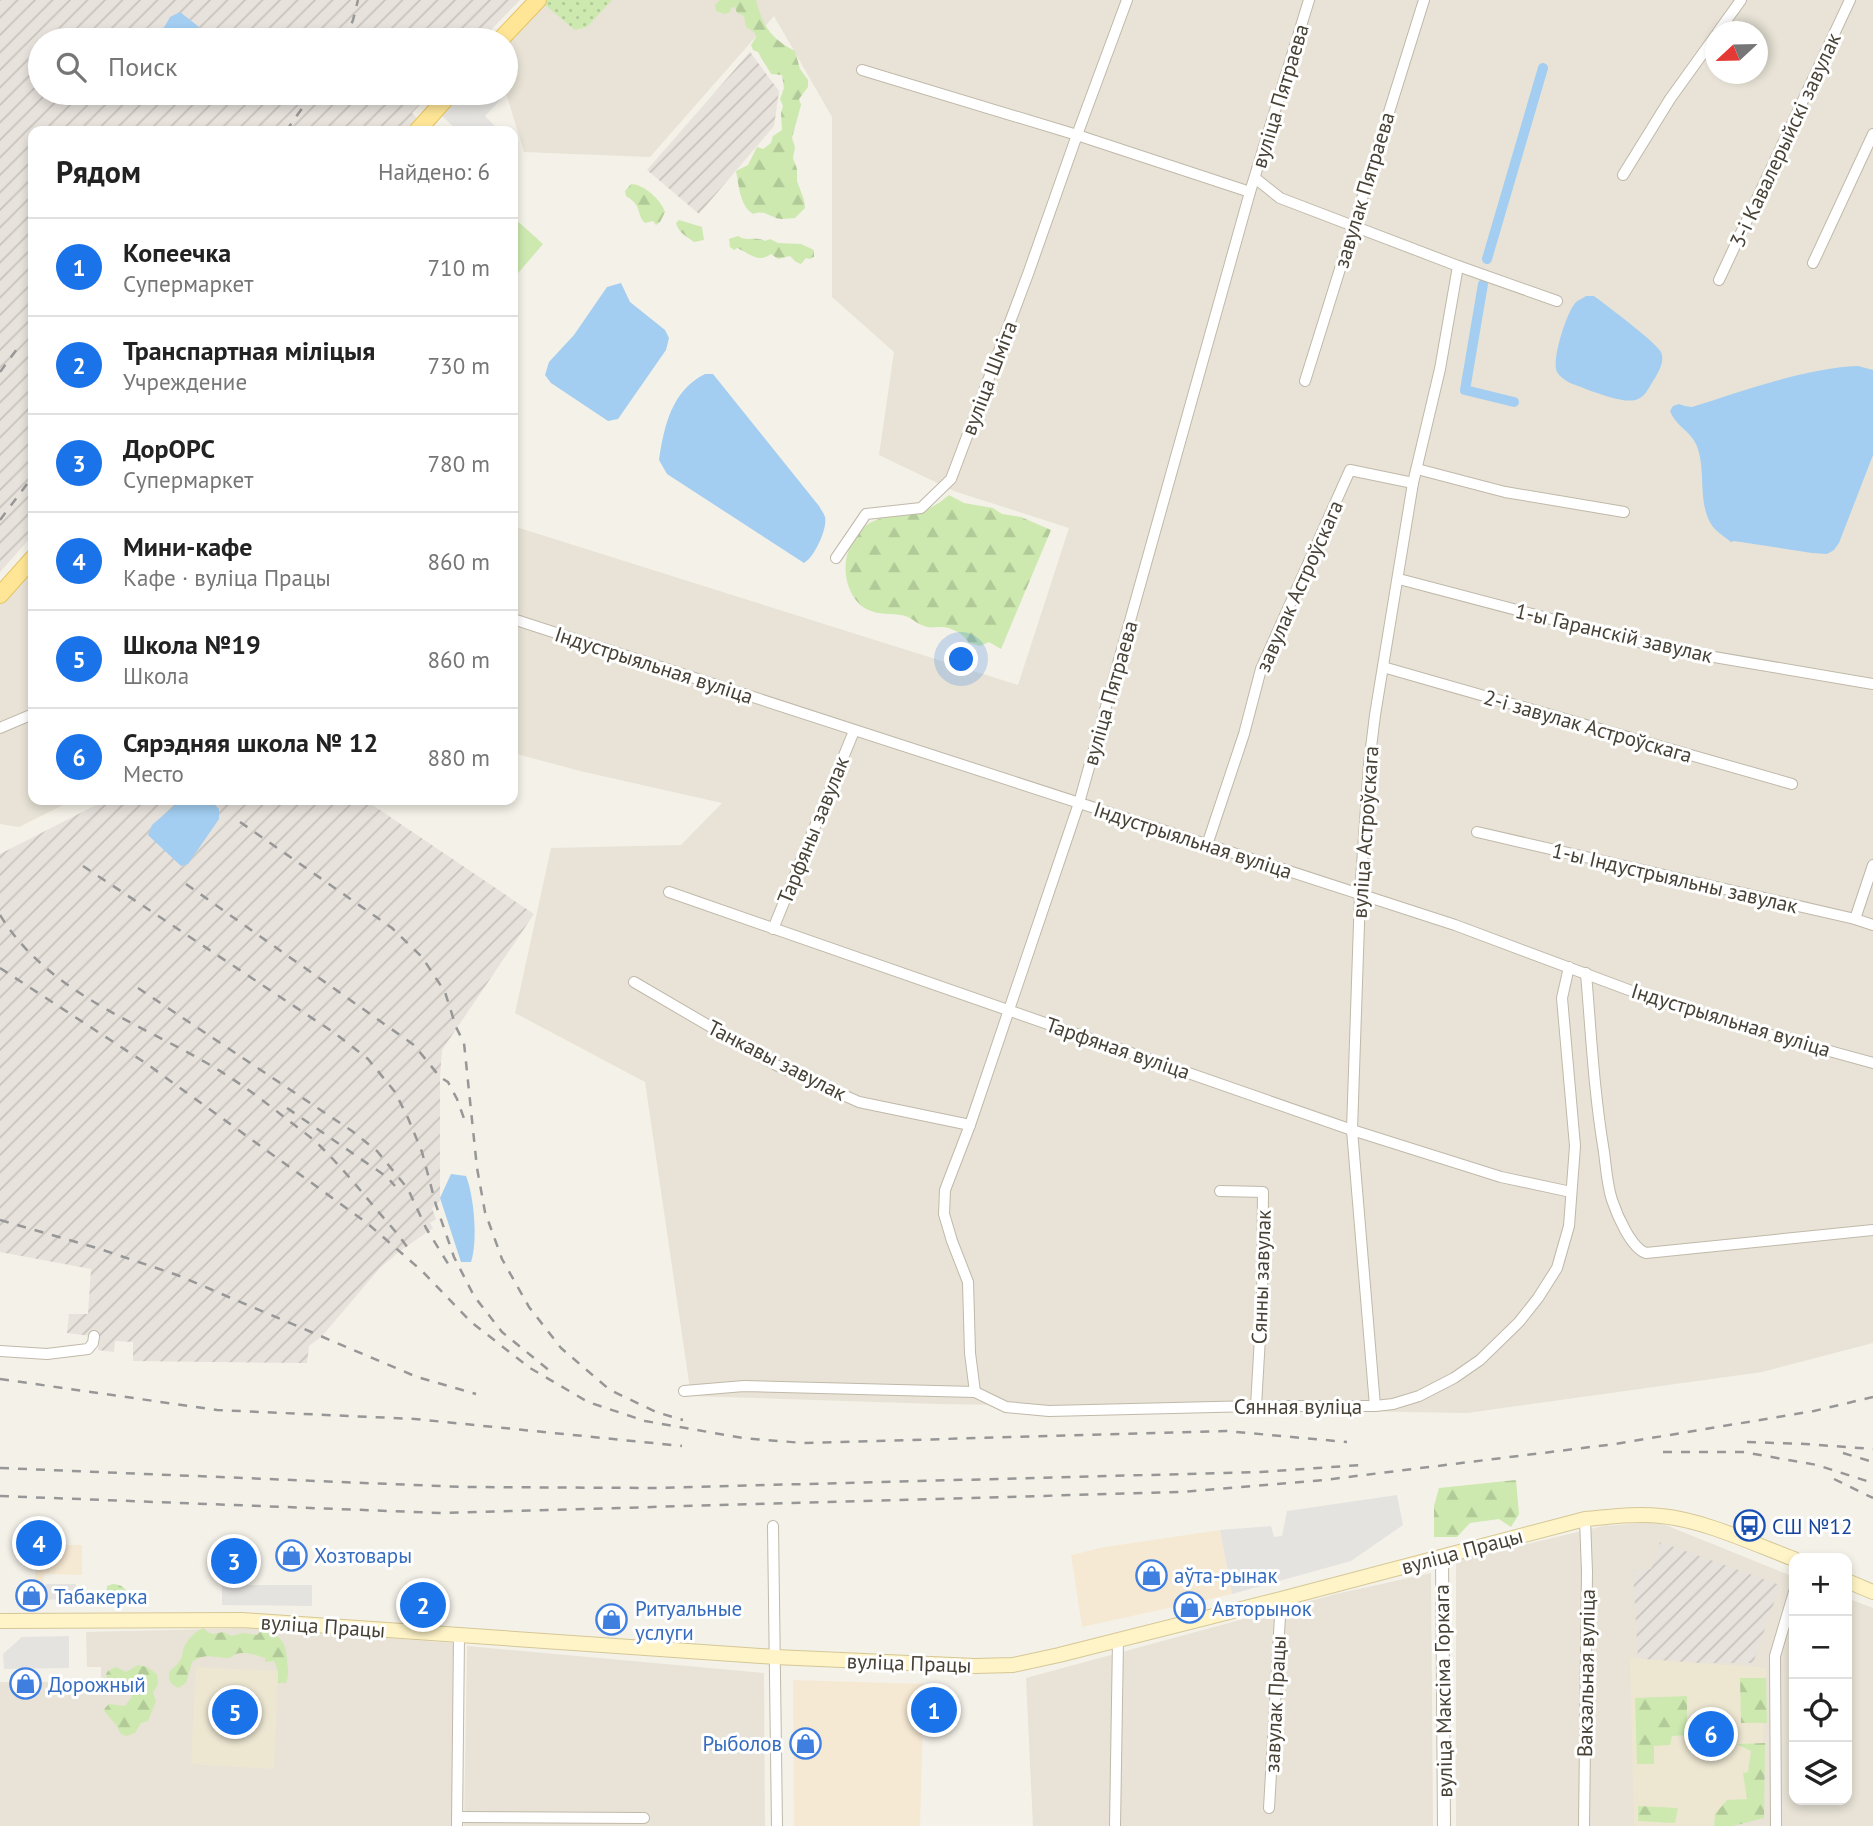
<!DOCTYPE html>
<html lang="ru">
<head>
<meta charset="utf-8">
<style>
	:root { --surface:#fff; --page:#f2f2f2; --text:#222; --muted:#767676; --line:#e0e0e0; --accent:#1a73e8 }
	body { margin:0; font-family:"PT Sans",sans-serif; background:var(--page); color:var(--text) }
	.controls { position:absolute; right:21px; bottom:21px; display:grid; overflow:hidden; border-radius:14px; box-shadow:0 4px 10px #0003 }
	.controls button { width:63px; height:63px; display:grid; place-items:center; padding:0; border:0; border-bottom:2px solid var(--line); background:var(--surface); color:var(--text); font:35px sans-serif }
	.compass { position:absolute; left:1705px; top:21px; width:63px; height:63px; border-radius:50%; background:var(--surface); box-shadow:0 4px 10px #0003; rotate:248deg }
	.you { position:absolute; left:962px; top:660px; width:24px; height:24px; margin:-18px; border:5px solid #fff; border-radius:50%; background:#1a73e8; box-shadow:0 0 0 10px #1a73e833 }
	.badge { display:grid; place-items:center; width:46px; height:46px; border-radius:50%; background:var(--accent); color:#fff; font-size:23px; font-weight:700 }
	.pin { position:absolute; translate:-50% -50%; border:4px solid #fff; box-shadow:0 2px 7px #0006 }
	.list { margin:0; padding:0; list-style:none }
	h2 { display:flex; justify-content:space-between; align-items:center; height:91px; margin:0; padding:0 28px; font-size:30px }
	h2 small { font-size:23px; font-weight:400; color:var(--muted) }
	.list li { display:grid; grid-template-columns:46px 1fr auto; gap:21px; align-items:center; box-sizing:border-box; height:98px; padding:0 28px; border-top:2px solid var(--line) }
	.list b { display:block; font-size:26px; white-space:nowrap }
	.list p { margin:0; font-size:23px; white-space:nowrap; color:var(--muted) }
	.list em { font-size:23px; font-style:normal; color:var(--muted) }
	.icon { flex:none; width:38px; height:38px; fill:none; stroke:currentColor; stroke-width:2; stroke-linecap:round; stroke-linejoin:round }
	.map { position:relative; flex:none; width:1873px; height:1826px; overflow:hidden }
	.search { position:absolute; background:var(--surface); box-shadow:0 4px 10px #0003; left:28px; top:28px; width:490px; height:77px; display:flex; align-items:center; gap:18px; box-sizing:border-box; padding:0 24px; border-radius:38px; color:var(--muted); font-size:26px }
	.panel { position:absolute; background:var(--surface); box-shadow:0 4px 10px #0003; left:28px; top:126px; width:490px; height:679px; border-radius:14px }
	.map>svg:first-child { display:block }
	.residential { fill:#e8e3d6; fill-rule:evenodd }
	.commercial { fill:#f6e9d3 }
	.industrial { fill:url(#industrial-furrows) }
	.education { fill:#ede7d2 }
	.grass { fill:url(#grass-dots) }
	.forest { fill:url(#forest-firs) }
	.pitch { fill:#cde9b0 }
	.parking { fill:#e5e3e0 }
	.water { fill:#a3cef1 }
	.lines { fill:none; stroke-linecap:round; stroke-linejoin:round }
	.canal { stroke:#a3cef1; stroke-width:10 }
	.minor-casing { stroke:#c0b9aa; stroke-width:12 }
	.tertiary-casing { stroke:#c0b9aa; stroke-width:14 }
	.secondary-casing { stroke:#d5c797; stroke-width:16 }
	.primary-casing { stroke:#e6c464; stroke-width:18 }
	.minor { stroke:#fff; stroke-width:10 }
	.tertiary { stroke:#fff; stroke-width:12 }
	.secondary { stroke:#fff4c7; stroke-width:14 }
	.primary { stroke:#ffe696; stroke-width:16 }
	.rail { stroke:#979797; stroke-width:2.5; stroke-dasharray:9 9; stroke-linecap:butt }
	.labels { text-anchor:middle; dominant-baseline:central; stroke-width:6; stroke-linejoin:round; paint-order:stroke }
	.street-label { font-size:21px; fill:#484236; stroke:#fff }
	.transit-label { font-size:21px; fill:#164399; stroke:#fff; text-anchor:start }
	.shop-label { font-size:21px; fill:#366cbe; stroke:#fff; text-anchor:start }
</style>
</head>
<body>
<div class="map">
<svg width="1873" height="1826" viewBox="0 0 1873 1826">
	<defs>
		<pattern id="industrial-furrows" width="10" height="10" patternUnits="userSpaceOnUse" patternTransform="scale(1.75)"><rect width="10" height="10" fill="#e7e2dc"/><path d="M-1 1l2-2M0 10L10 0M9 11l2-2" fill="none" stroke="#c8c3bd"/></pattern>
		<pattern id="grass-dots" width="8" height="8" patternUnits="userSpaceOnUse" patternTransform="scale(1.75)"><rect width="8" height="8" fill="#cde9b0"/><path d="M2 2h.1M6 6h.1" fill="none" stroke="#b2c998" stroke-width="1.8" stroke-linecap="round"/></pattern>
		<pattern id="forest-firs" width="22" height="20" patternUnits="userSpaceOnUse" patternTransform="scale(1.75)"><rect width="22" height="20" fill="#cde9b0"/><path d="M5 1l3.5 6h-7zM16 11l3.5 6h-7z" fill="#b2c998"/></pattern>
	</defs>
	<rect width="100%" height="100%" fill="#f4f1e8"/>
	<g class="residential">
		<path d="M545,0H1873V1343L1762,1372L1467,1413L938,1404L691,1396L645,1082L515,1013L551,848L681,845L722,803L580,771L513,753V526L1018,685L1069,528L954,491L879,455L894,352L832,297V117L774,16L650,157L524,152L506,93V43ZM1716,32H1758V74H1716Z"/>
		<polygon points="33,567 33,800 73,800 19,827 0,824 0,603"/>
		<polygon points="1658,1522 1794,1577 1794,1800 1847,1800 1847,1598 1873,1608 1873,1826 1456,1826 1456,1561 1603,1526"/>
		<polygon points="1431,1573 1433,1826 1033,1826 1026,1678 1336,1594"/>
		<polygon points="259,1628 453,1643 452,1826 0,1826 0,1682 101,1682 101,1667 87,1667 86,1632"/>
		<polygon points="467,1646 764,1673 765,1826 464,1826"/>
	</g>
	<g class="commercial">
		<polygon points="1220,1530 1232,1594 1082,1627 1071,1555 1105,1547"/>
		<polygon points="35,1534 47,1534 47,1545 82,1545 82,1575 44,1574 43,1588 35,1588"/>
		<polygon points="793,1680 924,1684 920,1826 794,1826"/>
	</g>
	<g class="industrial">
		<polygon points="0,0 520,0 481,40 40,40 40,93 431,93 412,113 418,119 408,131 33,131 33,535 0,572"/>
		<polygon points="750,52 779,91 774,126 699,214 647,170"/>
		<polygon points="106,800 365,800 534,914 442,1050 440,1077 440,1201 432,1208 436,1219 430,1223 433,1228 400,1251 380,1268 322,1336 309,1346 307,1363 133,1361 133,1342 115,1341 114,1352 98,1350 100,1337 67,1333 69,1314 88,1314 91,1269 0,1252 0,854"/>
		<polygon points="1660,1542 1780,1585 1753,1663 1698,1663 1638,1659 1633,1570 1651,1569"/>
	</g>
	<g class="education">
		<polygon points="1630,1658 1766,1668 1760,1809 1722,1826 1634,1826"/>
		<polygon points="196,1667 278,1671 274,1769 191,1764"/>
	</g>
	<polygon class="grass" points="539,0 612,0 587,27 575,30"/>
	<g class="forest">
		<path d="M720,0H756C763,26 770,38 795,51L800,69L808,80V87L799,99L801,105L792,138L795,147L793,158L797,169V181L804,200L805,208L795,218C789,218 781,220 776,218C767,215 764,210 753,214C740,206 739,186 736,171L748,165L757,147L763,149L771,143L773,136L782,130L781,113L783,106L780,99L784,88L782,75L771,74L758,52L753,50L751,45L756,37L754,32L746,27L744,16L737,13L735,7L731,8L730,12L725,14L716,11L715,5Z"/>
		<path d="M631,184C644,184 661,200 665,212L660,222L656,225L653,221L645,223C635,213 644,207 626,196L625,191Z"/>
		<path d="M679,220L702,227L704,240L694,242C686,236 678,232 676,223Z"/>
		<path d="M738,236C746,242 756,236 765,241L770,239L778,243L801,244L814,250V257L810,259L806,258L801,264L796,262L790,256L778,259L771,254C757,264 750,253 737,248L734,250L730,247L729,239Z"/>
		<path d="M949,495L964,503L993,508L1002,514L1021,517L1051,530L1001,649L989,642L980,646L969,643C963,634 954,628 942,627C937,627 932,628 927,627C919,625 914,620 908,617C896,612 883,616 871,611C849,603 841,573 848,552C850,547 853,543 856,538C871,510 901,519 927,509C935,506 942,501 949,495Z"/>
		<polygon points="1516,1480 1519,1514 1511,1527 1499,1519 1470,1523 1457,1537 1434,1537 1434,1506 1439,1488"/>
		<path d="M113,1584C126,1585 130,1593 127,1605L117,1607L108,1604L106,1597L107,1586Z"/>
		<path d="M204,1628L207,1632L213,1634L223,1632L232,1636L243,1633L257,1635L260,1632C279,1632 286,1641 287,1660C288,1669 289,1675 286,1683H278V1671L274,1661L265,1662V1658C256,1655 245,1651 236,1654C228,1657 235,1658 226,1658C212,1657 204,1653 192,1662L186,1683L178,1688C173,1685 168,1682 169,1675C169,1669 176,1667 179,1662C183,1657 182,1652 184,1647C188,1639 196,1630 204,1628Z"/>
		<polygon points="138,1665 147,1667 157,1674 158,1684 153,1693 156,1701 148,1721 141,1723 135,1733 126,1736 120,1733 117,1726 104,1711 105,1708 109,1704 125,1706 132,1696 131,1692 125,1685 109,1686 106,1674 108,1671 116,1667 126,1672"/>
		<polygon points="1740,1678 1766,1678 1767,1723 1741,1723"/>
		<polygon points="1687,1696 1687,1735 1672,1736 1670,1745 1654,1746 1654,1764 1637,1764 1635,1698"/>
		<polygon points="1765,1743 1764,1818 1733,1826 1714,1826 1715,1814 1727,1800 1747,1799 1743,1773 1748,1772 1751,1751 1736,1744"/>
		<polygon points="1638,1806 1678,1808 1675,1823 1638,1821"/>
	</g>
	<polygon class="pitch" points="513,217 543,244 513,279"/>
	<g class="parking">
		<polygon points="465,93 501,93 504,96 485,116 494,125 488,131 458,131 442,116"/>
		<polygon points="1397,1495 1403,1525 1351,1561 1232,1594 1220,1530 1271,1526 1274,1537 1282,1536 1287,1511"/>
		<polygon points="46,1584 76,1584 76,1599 37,1600 36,1591 45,1591"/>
		<polygon points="222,1585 312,1585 312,1606 222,1605"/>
		<polygon points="69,1636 69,1668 4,1669 3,1654 22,1637"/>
	</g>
	<g class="water">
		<polygon points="180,12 199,27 193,40 157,40 170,17"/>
		<polygon points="621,283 630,302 665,330 669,338 666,350 618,419 608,421 551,383 545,375 549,362 574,335 607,287"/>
		<path d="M1586,296H1594C1606,305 1657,343 1661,352C1665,361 1659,371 1655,378C1650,385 1646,396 1638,399C1624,406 1585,388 1570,383C1565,380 1560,377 1557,372C1551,360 1567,311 1576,302C1577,301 1585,297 1586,296Z"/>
		<path d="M1858,366L1873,370V455L1839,543L1834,550L1827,554L1812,553L1734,541L1731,542C1725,537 1715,531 1711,524C1697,500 1707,469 1696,444C1690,431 1675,425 1670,411L1673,406L1679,404L1685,406L1692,407C1743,391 1805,368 1858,366Z"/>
		<path d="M705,374H713L819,506C821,510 824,513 825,517C828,528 814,558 804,563L667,474L659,460C664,426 672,390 705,374Z"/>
		<polygon points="181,800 210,800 219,809 219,819 188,864 181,866 148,835 152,825"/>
		<path d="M451,1174L466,1176C474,1196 478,1241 471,1262H461L440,1198Z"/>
	</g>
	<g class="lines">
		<g class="canal">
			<polyline points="1487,259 1543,68"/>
			<polyline points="1483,284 1465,390 1514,402"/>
		</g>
		<defs>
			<g id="minor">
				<polyline points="1718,32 1741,0"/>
				<polyline points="862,70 1077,135 1250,192"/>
				<polyline points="1623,175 1670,99 1716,35"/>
				<polyline points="1255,178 1280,198 1458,266 1557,301"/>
				<polyline points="1813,263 1873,134"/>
				<polyline points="1719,280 1850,0"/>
				<polyline points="1305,381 1424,0"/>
				<polyline points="1417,469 1505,492 1624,512"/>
				<polyline points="836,558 866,514 921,508 951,479 1028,274 1077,135 1127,0"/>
				<polyline points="1399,579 1661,648 1873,684"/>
				<polyline points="513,619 1455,925 1661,1002 1742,1027 1873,1063"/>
				<polyline points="1383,667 1792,784"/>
				<polyline points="0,728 33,714"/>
				<polyline points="1477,832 1855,919 1873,925"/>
				<polyline points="1207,845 1244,734 1261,669 1350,470 1413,483"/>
				<polyline points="669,892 1352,1130 1501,1177 1571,1192"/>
				<polyline points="1855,919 1873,865"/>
				<polyline points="773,929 854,731"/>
				<path d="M1586,973C1591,1033 1594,1093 1604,1152C1606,1167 1607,1185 1612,1200C1617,1215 1631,1248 1646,1253L1873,1230"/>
				<polyline points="634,982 776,1065 859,1102 970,1125"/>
				<polyline points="1220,1191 1263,1192 1262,1303 1256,1406"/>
				<polyline points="0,1351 47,1354 88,1349 93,1343 94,1336"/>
				<polyline points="684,1391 744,1386 975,1392 1006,1407 1049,1411 1256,1406 1375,1406 1393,1404 1419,1396 1454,1378 1480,1360 1519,1322 1538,1298 1557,1268 1569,1226 1575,1146 1562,998 1569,967"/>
				<polyline points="975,1392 970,1353 968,1282 952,1241 944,1214 945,1190 970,1125 1079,803 1250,192 1309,0"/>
				<polyline points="1375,1406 1352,1130 1360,894 1369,764 1375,715 1413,483 1440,369 1458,266"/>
				<polyline points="773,1526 777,1826"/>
				<polyline points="1269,1808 1281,1599"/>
				<polyline points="457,1817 644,1818"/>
				<polyline points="457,1826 459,1636"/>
				<polyline points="1115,1826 1118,1640"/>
				<polyline points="1584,1826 1587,1572 1585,1519"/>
				<polyline points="1776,1826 1775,1656 1794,1592"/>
			</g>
			<polyline id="tertiary" points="1442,1556 1444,1826"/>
			<g id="secondary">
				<polyline points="1847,1581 1873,1592"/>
				<path d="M0,1621L242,1620L775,1657L975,1666L1013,1665L1059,1655L1281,1599L1585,1519C1610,1517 1635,1513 1661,1516C1704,1520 1754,1544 1794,1559"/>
			</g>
			<g id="primary">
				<polyline points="500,40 538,0"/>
				<polyline points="417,131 451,93"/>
				<polyline points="0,595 33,558"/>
			</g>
		</defs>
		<use href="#minor" class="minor-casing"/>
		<use href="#tertiary" class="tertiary-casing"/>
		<use href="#secondary" class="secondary-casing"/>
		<use href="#primary" class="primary-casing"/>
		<use href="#minor" class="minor"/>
		<use href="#tertiary" class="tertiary"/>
		<use href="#secondary" class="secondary"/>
		<use href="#primary" class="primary"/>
		<g class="rail">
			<polyline points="345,40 353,20 358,0"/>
			<polyline points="286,131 313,93"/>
			<polyline points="0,372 17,349"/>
			<polyline points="0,520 33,476"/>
			<polyline points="240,822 392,928 422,957 445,992 456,1027 464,1043 477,1168 485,1212 502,1259 529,1307 561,1348 610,1390 656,1412 683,1420"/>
			<polyline points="83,866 336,1034 368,1059 395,1092 408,1118 422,1152 436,1205 454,1257 474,1296 502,1332 550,1371"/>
			<polyline points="186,884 414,1045 440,1077 448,1082 457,1099 466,1124"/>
			<path d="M0,915C46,990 133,1021 205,1062C233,1078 259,1097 284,1117C298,1128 313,1138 325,1151C341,1167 356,1185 371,1203C384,1219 400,1235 411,1253"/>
			<polyline points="0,968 147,1064 367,1223 422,1271 471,1322 530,1368 588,1402 645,1421 743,1438 803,1443 1226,1431 1347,1442"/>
			<polyline points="138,988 352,1131 377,1151 408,1189 426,1228 450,1267"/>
			<polyline points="287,1108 387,1177 395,1186"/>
			<polyline points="0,1220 100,1249 177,1275 417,1377 476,1394"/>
			<polyline points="0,1379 217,1410 415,1419 682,1446"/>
			<polyline points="1747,1442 1805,1444 1873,1449"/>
			<polyline points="1663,1452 1743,1452 1817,1465 1873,1483"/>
			<polyline points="1843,1453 1873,1462"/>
			<polyline points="0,1468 463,1487 654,1488 1261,1472 1361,1465"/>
			<polyline points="1834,1479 1873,1498"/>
			<polyline points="0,1496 441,1513 1180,1492 1324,1480 1615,1444 1814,1411 1873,1397"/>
		</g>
	</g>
	<defs>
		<symbol id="bus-ring" viewBox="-11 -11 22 22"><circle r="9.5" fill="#fff" stroke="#1a4fb4" stroke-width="1.5"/><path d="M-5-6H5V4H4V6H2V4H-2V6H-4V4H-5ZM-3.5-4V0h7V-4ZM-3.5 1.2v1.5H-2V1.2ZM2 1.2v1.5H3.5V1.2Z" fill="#1a4fb4"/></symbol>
		<symbol id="shop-ring" viewBox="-11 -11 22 22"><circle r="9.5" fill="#fff" stroke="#3f7fe0" stroke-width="1.5"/><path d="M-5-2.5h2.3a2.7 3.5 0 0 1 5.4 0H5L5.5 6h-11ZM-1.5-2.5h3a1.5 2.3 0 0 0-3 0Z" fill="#3f7fe0"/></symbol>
	</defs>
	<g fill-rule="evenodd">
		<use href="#bus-ring" x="1732" y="1508" width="35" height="35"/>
		<use href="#shop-ring" x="274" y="1538" width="35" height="35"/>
		<use href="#shop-ring" x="1134" y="1558" width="35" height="35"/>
		<use href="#shop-ring" x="14" y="1578" width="35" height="35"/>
		<use href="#shop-ring" x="1172" y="1590" width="35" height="35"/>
		<use href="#shop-ring" x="594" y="1602" width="35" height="35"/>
		<use href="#shop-ring" x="8" y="1666" width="35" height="35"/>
		<use href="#shop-ring" x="788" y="1726" width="35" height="35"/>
	</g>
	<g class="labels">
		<g class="street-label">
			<text transform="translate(1280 96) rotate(-73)">вуліца Пятраева</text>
			<text transform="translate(1785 140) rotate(-65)">3-і Кавалерыйскі завулак</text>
			<text transform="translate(1364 190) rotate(-73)">завулак Пятраева</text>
			<text transform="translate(989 378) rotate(-69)">вуліца Шміта</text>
			<text transform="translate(1299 586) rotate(-66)">завулак Астроўскага</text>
			<text transform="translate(1614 633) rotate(13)">1-ы Гаранскій завулак</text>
			<text transform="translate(654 665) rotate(18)">Індустрыяльная вуліца</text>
			<text transform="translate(1110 693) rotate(-74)">вуліца Пятраева</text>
			<text transform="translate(1588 726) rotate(16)">2-і завулак Астроўскага</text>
			<text transform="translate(813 830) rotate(-68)">Тарфяны завулак</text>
			<text transform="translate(1365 832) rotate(-86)">вуліца Астроўскага</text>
			<text transform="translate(1193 840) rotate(18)">Індустрыяльная вуліца</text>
			<text transform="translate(1675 878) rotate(13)">1-ы Індустрыяльны завулак</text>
			<text transform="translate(1731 1020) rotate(17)">Індустрыяльная вуліца</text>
			<text transform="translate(1118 1048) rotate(19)">Тарфяная вуліца</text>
			<text transform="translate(777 1060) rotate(27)">Танкавы завулак</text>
			<text transform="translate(1261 1277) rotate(-88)">Сянны завулак</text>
			<text x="1298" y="1406">Сянная вуліца</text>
			<text transform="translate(1462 1551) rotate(-15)">вуліца Працы</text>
			<text transform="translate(323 1626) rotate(4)">вуліца Працы</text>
			<text transform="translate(909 1663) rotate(2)">вуліца Працы</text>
			<text transform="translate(1586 1673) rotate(-89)">Вакзальная вуліца</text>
			<text transform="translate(1443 1691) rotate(-91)">вуліца Максіма Горкага</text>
			<text transform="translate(1275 1704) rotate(-87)">завулак Працы</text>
		</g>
		<g class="transit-label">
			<text x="1772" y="1526">СШ №12</text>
		</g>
		<g class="shop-label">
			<text x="314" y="1555">Хозтовары</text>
			<text x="1174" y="1575">аўта-рынак</text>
			<text x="54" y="1596">Табакерка</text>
			<text x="635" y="1608">Ритуальные<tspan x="635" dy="24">услуги</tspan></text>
			<text x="1212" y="1608">Авторынок</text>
			<text x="48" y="1684">Дорожный</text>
			<text x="782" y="1743" text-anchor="end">Рыболов</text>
		</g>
	</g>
</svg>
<div class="controls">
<button>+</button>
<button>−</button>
<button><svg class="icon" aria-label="locate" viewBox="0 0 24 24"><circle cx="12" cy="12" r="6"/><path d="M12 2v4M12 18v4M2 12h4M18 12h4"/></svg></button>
<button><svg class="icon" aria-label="layers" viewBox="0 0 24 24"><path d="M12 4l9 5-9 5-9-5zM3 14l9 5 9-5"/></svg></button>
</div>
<svg class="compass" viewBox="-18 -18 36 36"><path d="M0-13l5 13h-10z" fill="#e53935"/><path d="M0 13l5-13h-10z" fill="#767676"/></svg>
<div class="you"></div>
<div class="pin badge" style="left:934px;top:1710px">1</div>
<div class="pin badge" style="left:423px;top:1605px">2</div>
<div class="pin badge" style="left:234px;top:1561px">3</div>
<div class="pin badge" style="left:39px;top:1543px">4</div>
<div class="pin badge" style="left:235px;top:1712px">5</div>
<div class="pin badge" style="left:1711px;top:1734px">6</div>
<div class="search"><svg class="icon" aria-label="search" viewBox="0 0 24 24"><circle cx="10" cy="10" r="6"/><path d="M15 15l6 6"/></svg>Поиск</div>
<section class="panel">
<h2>Рядом<small>Найдено: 6</small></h2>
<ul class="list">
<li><span class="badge">1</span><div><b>Копеечка</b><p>Супермаркет</p></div><em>710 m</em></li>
<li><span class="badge">2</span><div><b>Транспартная міліцыя</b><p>Учреждение</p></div><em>730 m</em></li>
<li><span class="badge">3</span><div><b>ДорОРС</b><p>Супермаркет</p></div><em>780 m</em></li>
<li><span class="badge">4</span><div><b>Мини-кафе</b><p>Кафе · вуліца Працы</p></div><em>860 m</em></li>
<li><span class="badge">5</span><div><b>Школа №19</b><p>Школа</p></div><em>860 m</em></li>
<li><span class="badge">6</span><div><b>Сярэдняя школа № 12</b><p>Место</p></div><em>880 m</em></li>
</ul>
</section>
</div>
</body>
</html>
